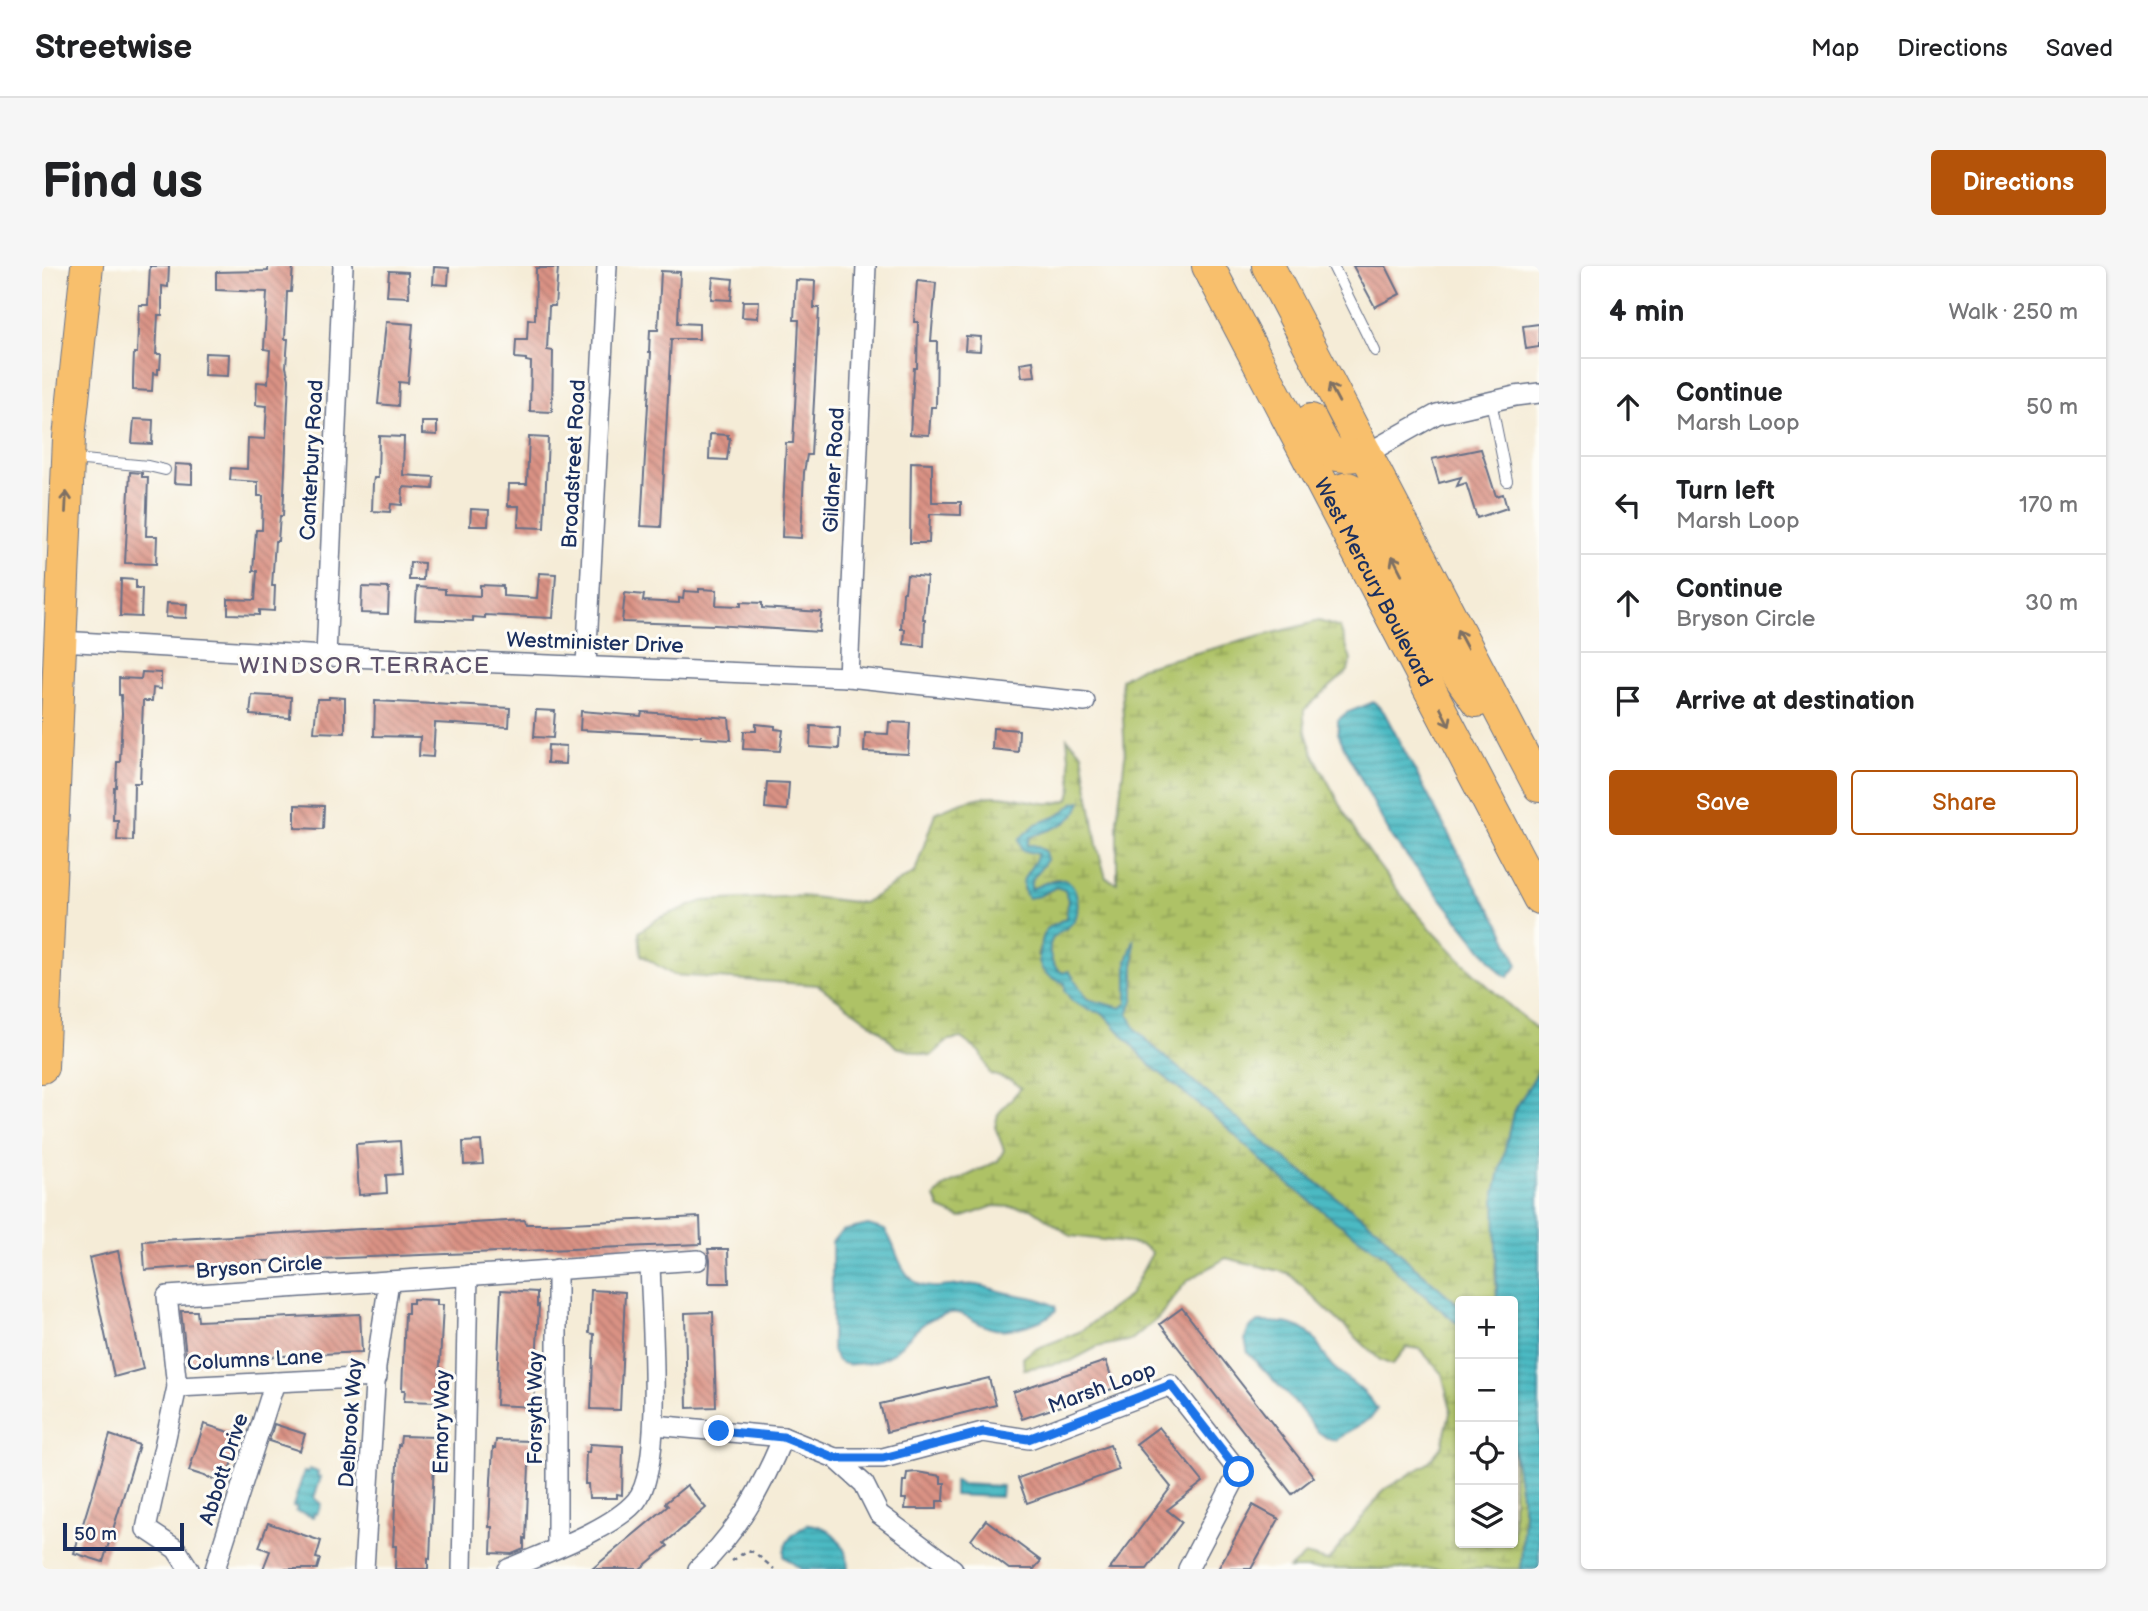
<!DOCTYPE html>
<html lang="en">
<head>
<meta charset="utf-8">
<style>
	:root { --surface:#fff; --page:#f6f6f6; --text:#202124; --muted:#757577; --line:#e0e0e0; --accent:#b45309 }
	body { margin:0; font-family:"Balsamiq Sans",sans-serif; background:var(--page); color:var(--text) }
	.controls { position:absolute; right:21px; bottom:21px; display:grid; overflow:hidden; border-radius:7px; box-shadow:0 2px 5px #0004 }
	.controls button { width:63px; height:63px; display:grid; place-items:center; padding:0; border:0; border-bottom:2px solid var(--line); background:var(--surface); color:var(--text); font:35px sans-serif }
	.scale { position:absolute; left:21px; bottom:18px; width:121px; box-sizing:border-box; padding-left:7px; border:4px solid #1b2f5e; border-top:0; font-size:19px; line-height:24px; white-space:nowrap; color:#1b2f5e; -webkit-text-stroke:5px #fdfcf7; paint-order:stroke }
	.stop { position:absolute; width:21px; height:21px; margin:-16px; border:5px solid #1a73e8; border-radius:50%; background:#fff }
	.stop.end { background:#1a73e8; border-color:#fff; box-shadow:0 2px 7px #0008 }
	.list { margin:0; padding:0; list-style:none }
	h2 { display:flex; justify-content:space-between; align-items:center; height:91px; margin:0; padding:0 28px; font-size:30px }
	h2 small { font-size:23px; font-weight:400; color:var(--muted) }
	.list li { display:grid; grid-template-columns:46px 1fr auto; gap:21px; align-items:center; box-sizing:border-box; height:98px; padding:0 28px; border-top:2px solid var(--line) }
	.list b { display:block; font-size:26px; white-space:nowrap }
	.list p { margin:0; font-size:23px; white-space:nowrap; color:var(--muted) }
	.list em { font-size:23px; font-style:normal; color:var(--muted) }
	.actions { display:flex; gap:14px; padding:21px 28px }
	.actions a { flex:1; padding:16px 0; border:2px solid var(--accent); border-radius:7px; text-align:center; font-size:24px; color:var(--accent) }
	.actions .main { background:var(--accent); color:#fff }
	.icon { flex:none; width:38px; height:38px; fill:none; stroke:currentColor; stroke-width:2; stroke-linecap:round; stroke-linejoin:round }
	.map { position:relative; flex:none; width:1497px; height:1303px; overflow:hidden; border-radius:7px }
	header { display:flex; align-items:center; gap:42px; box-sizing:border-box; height:98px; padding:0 35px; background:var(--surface); border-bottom:2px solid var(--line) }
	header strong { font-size:33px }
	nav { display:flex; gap:38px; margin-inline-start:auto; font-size:24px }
	.intro { display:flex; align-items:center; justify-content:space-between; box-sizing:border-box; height:168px; padding:0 42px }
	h1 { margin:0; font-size:49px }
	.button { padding:18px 32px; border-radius:7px; background:var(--accent); color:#fff; font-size:24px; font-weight:700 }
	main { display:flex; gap:42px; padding:0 42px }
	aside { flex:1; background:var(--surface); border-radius:7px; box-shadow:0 2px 5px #0004 }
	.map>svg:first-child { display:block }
	.wetland { fill:url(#wetland-marsh); stroke:#647862; stroke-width:2 }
	.water { fill:url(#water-rules); stroke:#337490; stroke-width:2 }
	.building { fill:url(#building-back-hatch) }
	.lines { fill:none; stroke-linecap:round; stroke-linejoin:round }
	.lane-casing { stroke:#677188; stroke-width:12 }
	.street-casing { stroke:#677188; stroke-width:22 }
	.primary-casing { stroke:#677188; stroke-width:34 }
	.path { stroke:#677188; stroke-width:2.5; stroke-dasharray:5 5; stroke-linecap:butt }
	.lane { stroke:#fff; stroke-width:10 }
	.street { stroke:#fff; stroke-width:19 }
	.primary { stroke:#f8bf6c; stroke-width:32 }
	.oneway { stroke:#7e7064 }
	.route { stroke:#1a73e8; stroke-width:9 }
	.labels { text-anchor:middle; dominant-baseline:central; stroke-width:6; stroke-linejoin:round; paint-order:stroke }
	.street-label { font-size:21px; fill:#1b2f5e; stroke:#fdfcf7 }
	.neighbourhood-label { font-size:23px; letter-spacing:2px; fill:#5e526b; stroke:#fdfcf7 }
</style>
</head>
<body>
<header>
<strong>Streetwise</strong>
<nav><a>Map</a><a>Directions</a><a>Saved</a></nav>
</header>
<div class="intro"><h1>Find us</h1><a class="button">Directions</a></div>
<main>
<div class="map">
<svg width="1497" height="1303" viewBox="0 0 1497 1303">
	<defs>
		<pattern id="wetland-marsh" width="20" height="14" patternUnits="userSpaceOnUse" patternTransform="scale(1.75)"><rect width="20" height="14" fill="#aec266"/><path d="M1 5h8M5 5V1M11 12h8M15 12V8" fill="none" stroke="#8d9e57"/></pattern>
		<pattern id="water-rules" width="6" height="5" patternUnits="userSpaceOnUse" patternTransform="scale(1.75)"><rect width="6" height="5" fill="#4bbac3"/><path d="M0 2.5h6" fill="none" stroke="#3e98a2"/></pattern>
		<pattern id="building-back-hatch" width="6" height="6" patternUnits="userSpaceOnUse" patternTransform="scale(1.75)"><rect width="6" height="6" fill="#da9284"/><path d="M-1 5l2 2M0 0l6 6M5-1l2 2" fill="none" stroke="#b0786f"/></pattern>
	</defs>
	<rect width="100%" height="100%" fill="#fdfcf7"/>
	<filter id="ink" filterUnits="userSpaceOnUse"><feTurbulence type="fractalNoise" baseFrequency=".0143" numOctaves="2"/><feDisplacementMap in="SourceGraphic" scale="14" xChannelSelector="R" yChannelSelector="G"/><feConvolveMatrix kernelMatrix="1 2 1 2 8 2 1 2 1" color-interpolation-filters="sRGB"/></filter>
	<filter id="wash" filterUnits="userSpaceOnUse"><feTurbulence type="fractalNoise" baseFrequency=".00686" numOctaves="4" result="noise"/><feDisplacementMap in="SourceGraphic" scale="28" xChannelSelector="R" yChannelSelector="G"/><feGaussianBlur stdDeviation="1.57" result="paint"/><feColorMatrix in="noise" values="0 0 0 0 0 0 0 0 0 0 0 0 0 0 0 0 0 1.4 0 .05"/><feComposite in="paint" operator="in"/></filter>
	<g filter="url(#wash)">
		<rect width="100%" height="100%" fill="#f5ecd7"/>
		<path class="wetland" d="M1277,355L1298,362L1309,394L1306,405L1262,444C1260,471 1277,500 1290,523C1299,539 1306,555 1316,570C1363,642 1431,710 1497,765V804L1471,847L1453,1004L1455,1035H1418V1040L1365,994L1336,963L1234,886L1107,777L1092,762L1086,748L1092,731L1085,695V737L1079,742L1045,733L1027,705L1021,707C1007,700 1002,678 1015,667C1023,661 1027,661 1034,652L1023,613H1012L989,623V615L1005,593L985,579L988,571L1025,556L1033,536L1018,549L994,558L980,584L996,588C992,605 983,602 981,624L997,630L1014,621L1023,624L1026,634L1024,652L1004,663L995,689L1047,744L1061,747L1107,798L1182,859L1234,908L1296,957L1343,990L1353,1004L1418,1060V1277H1471V1181L1482,1246L1479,1303H1247L1263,1289L1286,1295L1343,1223L1385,1198L1400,1180L1409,1143L1400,1108L1378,1083L1365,1081L1350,1099L1338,1094L1246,1007L1184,992L1145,1015L1116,1052L1089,1074L1055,1081L1029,1095L982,1103L981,1092L991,1084L1037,1066L1087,1030L1110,987L1100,979L1029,970L989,942L952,940L919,952L898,943L893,931L901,921L956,895L962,884L953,861L956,848L979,822L970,815L948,808L939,787L919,772L907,774L889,790L854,781L838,764L776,719L631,709L599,689L597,666L617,652L661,635L760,630L821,637L873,606L893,547C910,539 933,531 951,530C976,528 1003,545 1027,533L1030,521L1025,472L1040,487L1055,579L1064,612L1075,617V554L1083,490L1079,413L1100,401Z"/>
		<g class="water">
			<polygon points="1332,436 1342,446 1436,624 1459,660 1476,699 1466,711 1458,706 1350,572 1302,481 1296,467 1296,454 1304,447"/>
			<path d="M1040,535C1034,558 1008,563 988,571L985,579H992L1003,585L1005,594L989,615V623C1007,616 1030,602 1035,632C1036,638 1036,648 1033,653C1029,661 1023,662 1016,667C1002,677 1007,700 1021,707L1027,705L1045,733L1079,742L1085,737V695L1092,673V731L1086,748L1093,762L1107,777L1234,886L1336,963L1365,994L1418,1040V1060L1353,1004L1343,990L1296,957L1234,908L1182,859L1107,798L1061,747L1047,744L1030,735L1023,725V717C989,707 995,689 1004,663L1024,652L1026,634L1023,624L1014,621L997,630L986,632C972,610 991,606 996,588L980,584L977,573L994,558L1018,549L1033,536Z"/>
			<polygon points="1497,804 1497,1303 1479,1303 1482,1246 1471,1181 1471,1035 1455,1035 1453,927 1471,847"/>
			<path d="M826,959L843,964C855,980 855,1002 872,1015C888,1028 916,1016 935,1019C946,1021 956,1025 966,1027C983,1031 998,1031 1013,1040L1014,1044C1003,1057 965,1067 949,1062C922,1054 924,1038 889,1053C869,1063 860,1085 840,1093C832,1097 821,1097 813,1098C800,1100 794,1096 790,1084V976L800,965Z"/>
			<path d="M1217,1056C1241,1056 1262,1056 1276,1078C1281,1085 1284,1094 1291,1101C1307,1115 1324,1124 1335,1143L1330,1151L1294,1174L1285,1172L1275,1165L1255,1139L1206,1087L1203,1073L1207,1062Z"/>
			<polygon points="267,1203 276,1206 275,1210 279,1211 272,1232 279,1238 275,1248 272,1247 271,1251 254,1245 255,1241 251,1240 262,1206 266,1207"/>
			<polygon points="912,1215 917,1216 918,1218 960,1220 959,1231 912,1229"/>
			<path d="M766,1258C790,1259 806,1280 806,1303H759L742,1291C741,1274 753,1266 766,1258Z"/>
		</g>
		<g id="blocks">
			<g class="building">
				<polygon points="108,0 127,0 126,21 120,20 120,49 116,49 114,88 119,88 118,103 116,103 116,108 111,107 110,125 91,124 91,112 92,87 95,87 97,39 106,39"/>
				<polygon points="226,0 251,0 249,26 245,26 243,73 246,73 244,101 247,113 241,250 238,250 236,275 233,275 230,320 233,320 232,345 217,344 217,349 186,348 186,333 213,334 215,305 211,305 214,264 220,264 221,230 216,230 216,216 188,214 189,202 205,203 206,172 223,173 225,140 214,139 215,116 226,117 228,84 222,83 225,26 174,24 174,6 226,5"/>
				<polygon points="1311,0 1344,0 1358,28 1333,41"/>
				<polygon points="392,1 407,2 406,19 391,18"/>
				<polygon points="494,2 516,2 513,40 507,40 505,84 511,85 510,146 488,145 489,96 484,95 484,93 473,92 474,74 485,74 486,53 493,54"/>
				<polygon points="347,5 366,6 367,31 345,30"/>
				<polygon points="619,5 638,6 636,57 657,58 657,73 629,73 619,261 599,260 609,86 607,86 608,64 616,64"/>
				<polygon points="671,11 691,13 689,34 669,33"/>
				<polygon points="754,14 773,15 772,42 777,42 769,189 765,189 762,206 759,272 740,271 744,177 751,177 754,122 757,54 752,54"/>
				<polygon points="875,15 894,17 889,75 895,75 894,141 889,141 887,169 868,168 872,102 875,102 876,56 872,56"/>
				<polygon points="701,35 717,35 716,52 700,51"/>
				<polygon points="344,56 371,58 366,117 357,116 356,140 336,138"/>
				<polygon points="1497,58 1497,81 1484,83 1481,60"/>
				<polygon points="924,70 939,71 938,85 923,84"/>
				<polygon points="163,87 187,88 186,110 162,109"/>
				<polygon points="991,95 993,110 980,111 978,97"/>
				<polygon points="92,153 111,154 110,178 90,177"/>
				<polygon points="380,156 395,156 395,169 380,168"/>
				<polygon points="668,168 686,169 686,172 688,172 685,194 667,193"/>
				<polygon points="337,170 362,171 361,209 392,211 391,223 361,221 360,239 349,238 348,246 330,245 331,217 332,212 336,212"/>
				<polygon points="487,171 506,172 502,262 476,261 477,240 466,240 467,218 485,218"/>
				<polygon points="1439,183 1454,230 1461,228 1465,242 1435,252 1424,217 1415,220 1419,211 1397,217 1390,193"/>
				<polygon points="869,196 890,197 890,236 919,236 919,249 888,248 887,277 868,277"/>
				<polygon points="133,198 150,199 150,218 132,217"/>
				<polygon points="88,206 100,207 100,211 106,211 104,270 115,270 114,298 83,297"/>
				<polygon points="429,243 447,244 446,260 428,260"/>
				<polygon points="368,296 382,297 381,314 367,314"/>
				<polygon points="497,307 514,308 511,352 443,349 443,352 431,351 431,355 373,353 375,321 403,323 403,328 438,330 438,319 461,320 461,330 495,332"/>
				<polygon points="865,309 885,311 881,353 883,353 882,380 862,378 863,363 859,363 861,326 863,326"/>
				<polygon points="79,313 94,314 94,322 100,322 99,351 78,350"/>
				<polygon points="320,321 347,322 346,348 319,347"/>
				<polygon points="657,323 675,324 674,339 699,340 699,336 720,337 720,342 779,346 777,366 673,359 580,356 583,327 602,329 601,335 637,337 637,332 641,333 642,325 657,326"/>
				<polygon points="125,337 145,338 144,352 124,351"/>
				<polygon points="100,406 119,407 119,423 111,422 110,435 101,435 98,517 92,517 91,575 75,574 76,554 71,554 72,521 74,521 75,496 78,496 80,447 79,429 77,429 77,412 99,413"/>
				<polygon points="210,429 249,431 248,452 208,449"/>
				<polygon points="287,431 303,432 303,467 272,466 275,433 287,433"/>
				<polygon points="333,435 468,442 467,461 393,457 391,491 377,490 378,471 332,470"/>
				<polygon points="494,444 513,445 511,472 492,471"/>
				<polygon points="539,445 599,450 600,446 687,452 689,474 659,472 659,470 538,464"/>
				<polygon points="847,456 868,457 866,488 822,486 823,467 846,468"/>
				<polygon points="714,458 733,460 733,463 741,464 738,485 701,483 702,465 714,465"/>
				<polygon points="769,460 798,462 797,483 768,481"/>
				<polygon points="951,462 977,464 976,486 950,483"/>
				<polygon points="506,479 524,480 523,498 505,497"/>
				<polygon points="725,516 747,517 745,544 723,542"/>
				<polygon points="253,539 282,540 281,563 253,562"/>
				<polygon points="358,875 360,908 344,909 345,927 317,929 314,878"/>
				<polygon points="439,875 441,898 422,899 421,876"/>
				<polygon points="658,951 659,978 224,995 103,1004 101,975 483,954 484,958 506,958"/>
				<polygon points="666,983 686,983 687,1017 667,1017 668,994"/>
				<polygon points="76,985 101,1103 72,1111 47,992"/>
				<polygon points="459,1024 495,1026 495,1040 497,1039 492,1141 454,1139"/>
				<polygon points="549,1024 583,1026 578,1144 549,1143 552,1068 547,1067"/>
				<polygon points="371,1033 395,1034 395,1039 401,1039 396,1136 362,1135 363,1124 360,1124 363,1047 366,1047 366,1037 371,1037"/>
				<polygon points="1140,1042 1272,1211 1250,1228 1118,1058"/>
				<polygon points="139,1045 155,1045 156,1055 318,1048 320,1086 157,1094 157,1098 145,1098"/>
				<polygon points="671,1046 674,1141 645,1142 643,1047"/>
				<polygon points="1064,1095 1073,1122 1055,1128 1048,1120 1051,1129 980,1153 971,1126"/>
				<polygon points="947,1112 954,1139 845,1166 838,1138"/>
				<polygon points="162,1158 199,1170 184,1217 147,1205"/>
				<polygon points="232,1158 263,1168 258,1185 227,1175"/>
				<polygon points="1117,1161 1161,1216 1125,1244 1140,1256 1105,1303 1068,1303 1129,1221 1094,1178"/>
				<polygon points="68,1169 97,1179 61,1296 32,1287"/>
				<polygon points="359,1170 393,1171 388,1293 386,1292 386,1303 353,1303 354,1280 351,1280 356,1179 358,1179"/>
				<polygon points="454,1174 488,1175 484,1273 482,1272 482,1283 470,1288 449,1287 450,1261 447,1261 449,1214 451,1182 453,1182"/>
				<polygon points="548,1178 581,1180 580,1229 575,1228 575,1232 547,1232 546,1218 543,1218 544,1186 547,1186"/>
				<polygon points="1068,1179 1077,1204 985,1237 976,1212"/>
				<polygon points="875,1206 899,1210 899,1217 903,1217 902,1235 895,1235 895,1243 863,1243 864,1233 860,1233 861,1215 864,1215 865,1207"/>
				<polygon points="645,1219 664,1242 623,1277 626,1280 598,1303 550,1303 626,1240 623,1237"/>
				<polygon points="1211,1239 1237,1253 1209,1303 1176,1303"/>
				<polygon points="944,1254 999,1295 992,1303 967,1303 929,1274"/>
				<polygon points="226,1257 279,1275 274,1292 278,1293 275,1303 221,1303 228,1285 217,1281"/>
			</g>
		</g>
	</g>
	<g filter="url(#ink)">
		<use href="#blocks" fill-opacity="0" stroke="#677188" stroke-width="2"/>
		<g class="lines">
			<defs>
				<g id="lane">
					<polyline points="1291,0 1333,85"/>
					<polyline points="1449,135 1465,215"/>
					<polyline points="31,193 106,200 123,204"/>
				</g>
				<g id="street">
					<polyline points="1324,188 1395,148 1473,130 1497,127"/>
					<polyline points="18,375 284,390 806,411 1043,436"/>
					<polyline points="284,390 301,0"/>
					<polyline points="544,399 565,0"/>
					<polyline points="806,411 824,0"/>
					<polyline points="135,1121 335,1111"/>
					<polyline points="613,1159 741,1171 793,1192"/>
					<polyline points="515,1281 515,1003"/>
					<polyline points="147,1303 134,1283 104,1263 135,1121 125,1030 656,994"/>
					<polyline points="173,1303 233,1116"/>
					<polyline points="322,1303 334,1101 347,1015"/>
					<polyline points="420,1303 426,1009"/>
					<path d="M466,1303C502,1287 569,1264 594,1235C623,1201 609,1046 608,997"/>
					<path d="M656,1303C696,1265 720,1222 741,1171"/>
					<polyline points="911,1303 837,1248 822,1218 793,1192 841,1192 941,1166 987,1173 1129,1119 1197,1206 1146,1303"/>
				</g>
				<g id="primary">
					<path id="s1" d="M1166,0L1497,632"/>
					<polyline points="1226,0 1497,520"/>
					<path d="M1269,154C1286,187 1285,194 1324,188"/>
					<polyline points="1287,228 1306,222 1314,226 1322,236 1407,396 1435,435"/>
					<polyline points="0,801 27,172 45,0"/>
				</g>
			</defs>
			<use href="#lane" class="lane-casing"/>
			<use href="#street" class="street-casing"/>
			<use href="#primary" class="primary-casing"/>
			<polyline class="path" points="690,1295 706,1284 713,1287 732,1303"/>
			<use href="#lane" class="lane"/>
			<use href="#street" class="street"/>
			<use href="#primary" class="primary"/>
		</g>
		<defs><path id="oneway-shaft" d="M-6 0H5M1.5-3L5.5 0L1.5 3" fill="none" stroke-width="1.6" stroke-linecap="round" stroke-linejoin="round" transform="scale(1.75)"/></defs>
		<g class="oneway">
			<use href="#oneway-shaft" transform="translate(1292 127) rotate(-118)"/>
			<use href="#oneway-shaft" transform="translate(24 236) rotate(-87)"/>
			<use href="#oneway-shaft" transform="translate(1355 299) rotate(-117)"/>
			<use href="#oneway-shaft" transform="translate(1420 373) rotate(-118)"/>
			<use href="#oneway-shaft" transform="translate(1403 451) rotate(63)"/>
		</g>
	</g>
	<g class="lines" filter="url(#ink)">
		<polyline class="route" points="677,1165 741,1171 793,1192 841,1192 941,1166 986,1173 1129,1119 1197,1206"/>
	</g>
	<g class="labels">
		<g class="street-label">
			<text transform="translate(270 194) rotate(-87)">Canterbury Road</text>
			<text transform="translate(532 198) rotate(-87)">Broadstreet Road</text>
			<text transform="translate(792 204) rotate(-87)">Gildner Road</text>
			<text stroke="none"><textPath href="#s1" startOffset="357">West Mercury Boulevard</textPath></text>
			<text transform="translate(553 377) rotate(2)">Westminister Drive</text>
			<text transform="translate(217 1001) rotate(-4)">Bryson Circle</text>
			<text transform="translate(213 1094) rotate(-3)">Columns Lane</text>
			<text transform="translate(1060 1122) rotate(-20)">Marsh Loop</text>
			<text transform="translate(493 1142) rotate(-90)">Forsyth Way</text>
			<text transform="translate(400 1156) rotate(-89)">Emory Way</text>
			<text transform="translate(309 1157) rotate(-86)">Delbrook Way</text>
			<text transform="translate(182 1203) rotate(-72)">Abbott Drive</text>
		</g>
		<g class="neighbourhood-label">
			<text x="323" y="400">WINDSOR TERRACE</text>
		</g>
	</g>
</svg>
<div class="controls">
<button>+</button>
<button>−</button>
<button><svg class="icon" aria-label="locate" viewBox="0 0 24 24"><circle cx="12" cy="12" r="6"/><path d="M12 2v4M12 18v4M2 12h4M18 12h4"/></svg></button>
<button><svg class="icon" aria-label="layers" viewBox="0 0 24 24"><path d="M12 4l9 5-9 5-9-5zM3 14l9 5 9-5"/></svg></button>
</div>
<div class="scale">50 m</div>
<div class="stop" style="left:1197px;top:1206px"></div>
<div class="stop end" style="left:677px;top:1165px"></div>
</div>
<aside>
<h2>4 min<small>Walk · 250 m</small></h2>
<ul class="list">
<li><svg class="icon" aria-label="ahead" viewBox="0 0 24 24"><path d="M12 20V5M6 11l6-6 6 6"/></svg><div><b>Continue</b><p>Marsh Loop</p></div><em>50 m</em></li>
<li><svg class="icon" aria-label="left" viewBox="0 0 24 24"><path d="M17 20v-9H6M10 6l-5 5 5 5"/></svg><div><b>Turn left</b><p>Marsh Loop</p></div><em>170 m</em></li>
<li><svg class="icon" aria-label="ahead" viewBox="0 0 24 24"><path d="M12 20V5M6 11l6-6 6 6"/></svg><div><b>Continue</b><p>Bryson Circle</p></div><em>30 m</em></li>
<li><svg class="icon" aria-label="arrive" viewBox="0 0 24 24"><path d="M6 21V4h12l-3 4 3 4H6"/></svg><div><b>Arrive at destination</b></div></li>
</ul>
<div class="actions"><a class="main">Save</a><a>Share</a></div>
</aside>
</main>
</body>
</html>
